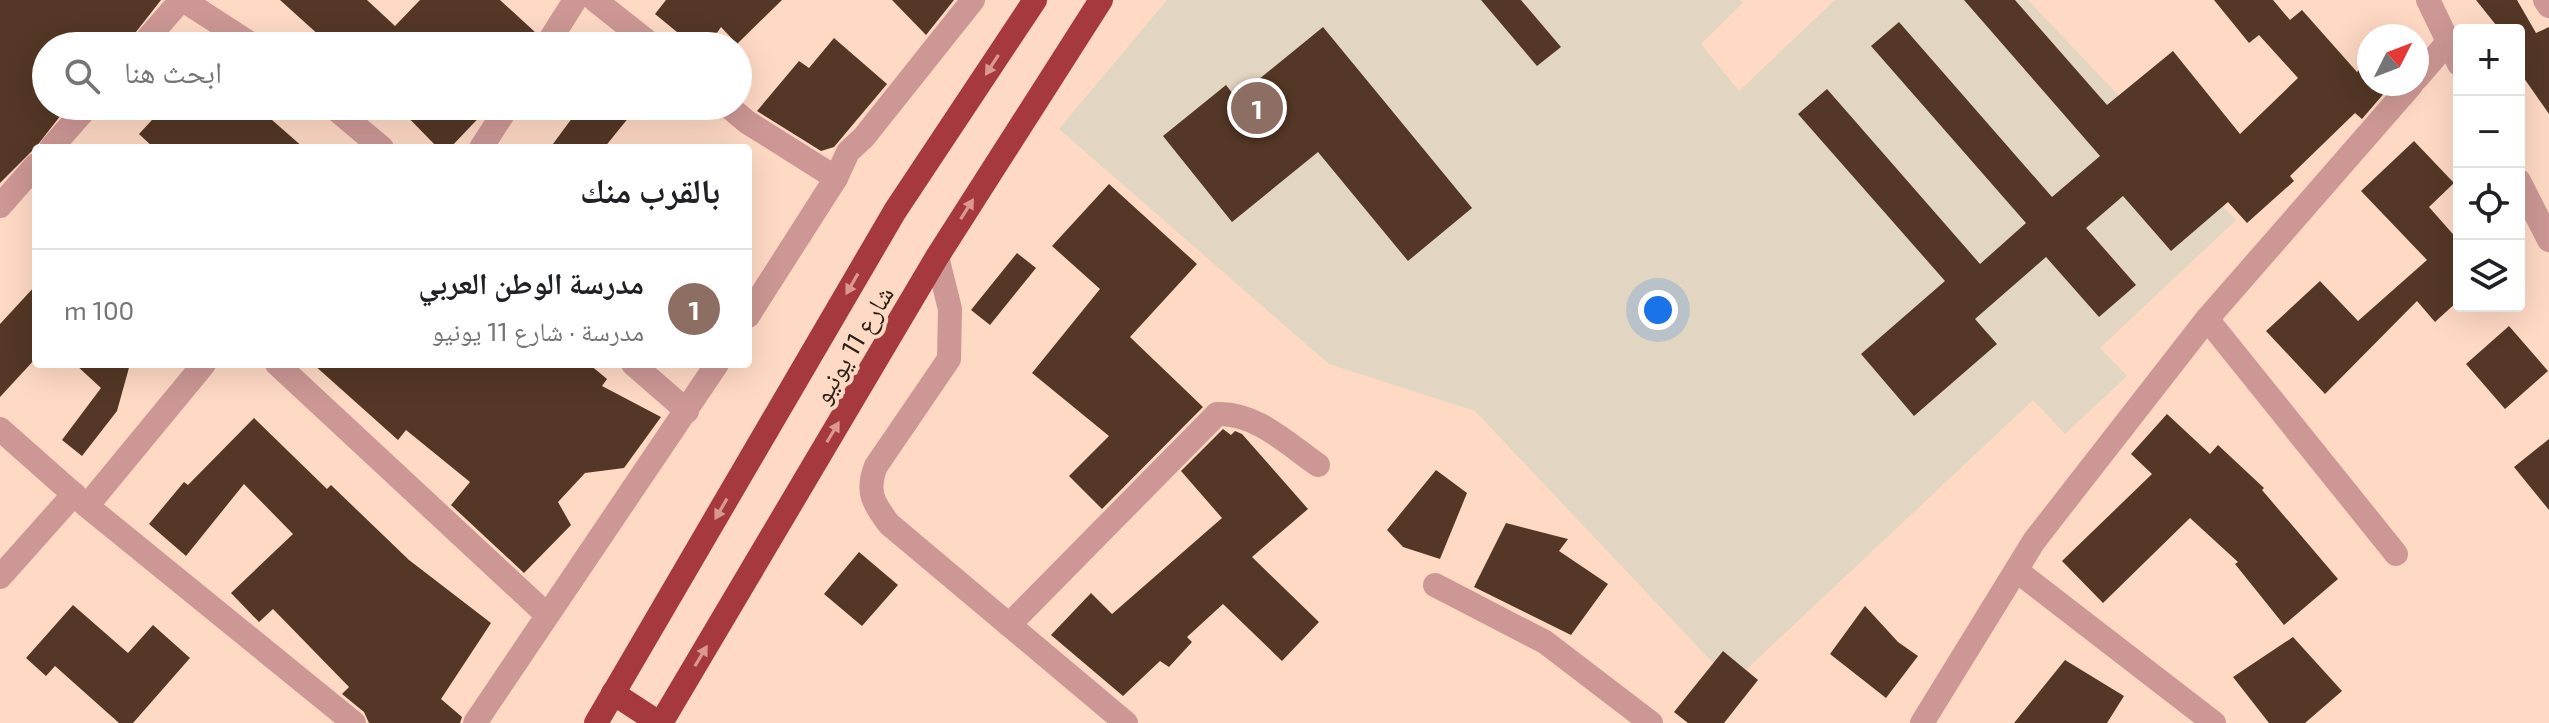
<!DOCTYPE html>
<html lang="ar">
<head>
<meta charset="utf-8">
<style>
	:root { --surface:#fff; --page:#f6f6f6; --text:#202124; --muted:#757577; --line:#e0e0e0; --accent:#db2777 }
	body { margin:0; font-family:"Exo 2","Noto Naskh Arabic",sans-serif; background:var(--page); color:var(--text); direction:rtl }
	.controls { position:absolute; right:24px; top:24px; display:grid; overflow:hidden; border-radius:8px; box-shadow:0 8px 32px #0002 }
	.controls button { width:72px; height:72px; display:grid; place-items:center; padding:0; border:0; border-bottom:2px solid var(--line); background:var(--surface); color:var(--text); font:40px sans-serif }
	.compass { position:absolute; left:2357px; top:24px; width:72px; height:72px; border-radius:50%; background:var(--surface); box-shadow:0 8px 32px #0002; rotate:48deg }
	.you { position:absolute; left:1658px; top:310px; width:28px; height:28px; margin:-20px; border:6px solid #fff; border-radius:50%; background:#1a73e8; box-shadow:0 0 0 12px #1a73e833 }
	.badge { display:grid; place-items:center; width:52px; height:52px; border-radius:50%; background:var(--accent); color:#fff; font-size:26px; font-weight:700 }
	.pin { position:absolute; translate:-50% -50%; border:4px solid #fff; box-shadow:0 2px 8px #0006 }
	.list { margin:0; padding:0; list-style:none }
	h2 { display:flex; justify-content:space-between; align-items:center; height:104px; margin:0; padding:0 32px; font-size:34px }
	h2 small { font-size:26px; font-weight:400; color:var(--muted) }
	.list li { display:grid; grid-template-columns:52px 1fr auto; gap:24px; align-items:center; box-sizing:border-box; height:120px; padding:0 32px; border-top:2px solid var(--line) }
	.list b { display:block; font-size:30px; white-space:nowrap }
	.list p { margin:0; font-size:26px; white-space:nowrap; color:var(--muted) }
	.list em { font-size:26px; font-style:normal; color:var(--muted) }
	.icon { flex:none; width:44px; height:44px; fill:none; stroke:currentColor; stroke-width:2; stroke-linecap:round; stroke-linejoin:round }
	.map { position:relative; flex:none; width:2549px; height:723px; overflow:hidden; direction:ltr }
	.search { position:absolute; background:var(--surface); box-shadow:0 8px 32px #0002; left:32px; top:32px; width:720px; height:88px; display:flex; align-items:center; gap:20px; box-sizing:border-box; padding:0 28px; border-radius:44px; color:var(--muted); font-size:30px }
	.panel { position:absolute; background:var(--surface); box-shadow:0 8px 32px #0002; left:32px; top:144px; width:720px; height:224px; border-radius:8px; direction:rtl }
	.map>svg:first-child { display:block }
	.education { fill:#e2d6c2 }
	.building { fill:#543726 }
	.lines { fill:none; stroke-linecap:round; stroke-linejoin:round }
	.street { stroke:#cc9795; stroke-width:24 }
	.highway { stroke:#a6393d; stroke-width:24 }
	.oneway { fill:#db998e }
	.labels { text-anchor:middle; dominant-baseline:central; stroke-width:8; stroke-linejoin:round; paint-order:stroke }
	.street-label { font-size:26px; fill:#2c1f17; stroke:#fed9c4 }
</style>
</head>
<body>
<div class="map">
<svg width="2549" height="723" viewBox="0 0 2549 723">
	<rect width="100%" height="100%" fill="#fed9c4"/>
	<polygon class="education" points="1167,0 1740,0 1743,3 1701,44 1739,91 1835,0 2028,0 2236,220 2100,348 2127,376 2065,434 2033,400 1732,683 1475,411 1329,364 1059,129"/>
	<g class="building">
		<polygon points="0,0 161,0 125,46 46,46 46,106 68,106 36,147 0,183"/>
		<polygon points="280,0 367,0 395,26 420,0 500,0 536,33 531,46 331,46"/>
		<polygon points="666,0 782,0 737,44 721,27 708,46 694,46 655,14"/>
		<polygon points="892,0 954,0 926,35"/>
		<polygon points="1481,0 1521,0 1561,47 1537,66"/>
		<polygon points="1964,0 2015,0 2107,105 2173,51 2240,134 2298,78 2259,35 2249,43 2214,0 2273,0 2290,20 2302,10 2357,72 2369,60 2369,84 2392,84 2362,119 2355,113 2290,176 2294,181 2247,223 2228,202 2171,251 2123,196 2086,228 2136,285 2099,317 2046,257 1975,319 1997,344 1914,416 1861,354 1945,281 1798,114 1827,89 1980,264 2026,223 1871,46 1899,22 2052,197 2100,156"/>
		<polygon points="2476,0 2517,0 2536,33 2549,27 2549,114 2519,71 2519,30 2500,30"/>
		<polygon points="1323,27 1472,208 1408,261 1318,152 1232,222 1163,136 1226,85 1236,98"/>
		<polygon points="834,38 887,84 834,147 821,151 757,111 799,61 809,68"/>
		<polygon points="165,106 256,106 304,148 154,148 139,134"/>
		<polygon points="397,106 490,106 450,148 438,148"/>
		<polygon points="581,106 638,106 604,148 550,148"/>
		<polygon points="2414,141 2454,183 2429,207 2459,241 2459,300 2435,322 2417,301 2325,394 2266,331 2320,281 2358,321 2427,260 2361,191"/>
		<polygon points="1109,184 1197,264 1130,337 1203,407 1102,509 1069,476 1109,436 1032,373 1100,289 1052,246"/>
		<polygon points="1017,253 1036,268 990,325 971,310"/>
		<polygon points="36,285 36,358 0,397 0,324"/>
		<polygon points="2509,326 2548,371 2505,409 2466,364"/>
		<polygon points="75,364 130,364 117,411 82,456 62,440 101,388"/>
		<polygon points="313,364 589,364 607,379 602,386 661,417 624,468 585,473 558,502 571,525 524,573 451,505 470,482 406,430 398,440"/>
		<polygon points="2167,414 2210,454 2218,445 2264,488 2262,490 2338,579 2284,625 2235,564 2238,562 2190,518 2103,603 2062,561 2152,474 2131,454"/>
		<polygon points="254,418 327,489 331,485 409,560 491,623 441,699 462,717 460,723 369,723 364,712 342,694 349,687 273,609 259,622 231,593 293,534 244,484 186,556 149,524 184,482 188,485"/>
		<polygon points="1223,429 1231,435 1235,431 1242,434 1308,509 1252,557 1319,622 1282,661 1223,604 1187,637 1192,642 1169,667 1160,661 1123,696 1051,635 1091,593 1112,614 1222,518 1181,471"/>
		<polygon points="2549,439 2549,510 2514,467"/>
		<polygon points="1436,470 1467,493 1440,559 1403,547 1387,530"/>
		<polygon points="1506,523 1568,539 1559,551 1608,584 1571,635 1474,587"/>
		<polygon points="859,552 898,585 862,626 824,594"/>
		<polygon points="73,605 128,653 153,625 190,658 133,723 119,723 55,666 46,676 26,658"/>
		<polygon points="1865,606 1898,642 1918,656 1886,698 1830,654"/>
		<polygon points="2293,637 2342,691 2305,723 2269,723 2233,677"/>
		<polygon points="1723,651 1758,680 1724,723 1688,723 1674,712"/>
		<polygon points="2065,660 2124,696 2107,723 2014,723"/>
	</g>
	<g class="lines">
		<g class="street">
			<polyline points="183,0 254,46"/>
			<polyline points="595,0 653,46"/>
			<polyline points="2428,0 2459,64"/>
			<polyline points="2545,0 2549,6"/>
			<polyline points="141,46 181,0"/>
			<polyline points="546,46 575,0"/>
			<polyline points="2417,78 2448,42"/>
			<polyline points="332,106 382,148"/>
			<polyline points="728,106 747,122 836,178"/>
			<polyline points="51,148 88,106"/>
			<polyline points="481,148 508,106"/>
			<polyline points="2519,181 2549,240"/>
			<polyline points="0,206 36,165"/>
			<path d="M937,257L950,309L949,359L876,466C866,491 873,503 889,524L1126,723"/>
			<polyline points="748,316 836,178 848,152 864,137 973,0"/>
			<polyline points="2207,319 2396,554"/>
			<polyline points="277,364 546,614"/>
			<polyline points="633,364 687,411"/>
			<polyline points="0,429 87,506 354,723"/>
			<polyline points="87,506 204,364"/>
			<polyline points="2017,571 2214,723"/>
			<polyline points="0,577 74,494"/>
			<polyline points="1435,585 1545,642 1651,723"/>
			<path d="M1009,625L1217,414C1255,412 1288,444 1318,465"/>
			<polyline points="475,723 717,364"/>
			<polyline points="1922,723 2034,541 2207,319 2412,84"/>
		</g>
		<g class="highway">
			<polyline points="613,693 659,723"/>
			<polyline points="596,723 895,211 1035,0"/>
			<polyline points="661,723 937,257 1101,0"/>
		</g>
	</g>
	<defs><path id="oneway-solid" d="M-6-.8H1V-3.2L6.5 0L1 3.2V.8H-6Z" transform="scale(2)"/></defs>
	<g class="oneway">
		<use href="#oneway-solid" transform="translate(992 65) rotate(123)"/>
		<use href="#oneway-solid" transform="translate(967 209) rotate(-58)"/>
		<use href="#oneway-solid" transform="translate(852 284) rotate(120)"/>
		<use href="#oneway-solid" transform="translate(833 432) rotate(-59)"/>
		<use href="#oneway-solid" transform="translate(721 509) rotate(120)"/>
		<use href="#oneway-solid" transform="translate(701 656) rotate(-59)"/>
	</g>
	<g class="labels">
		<g class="street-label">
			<text transform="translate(852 344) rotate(-59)">شارع 11 يونيو</text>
		</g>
	</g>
</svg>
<div class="controls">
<button>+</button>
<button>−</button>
<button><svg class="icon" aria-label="locate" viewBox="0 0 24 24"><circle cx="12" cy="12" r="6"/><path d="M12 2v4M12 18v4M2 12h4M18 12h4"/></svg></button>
<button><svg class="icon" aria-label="layers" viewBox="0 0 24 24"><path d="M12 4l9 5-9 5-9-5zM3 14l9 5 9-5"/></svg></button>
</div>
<svg class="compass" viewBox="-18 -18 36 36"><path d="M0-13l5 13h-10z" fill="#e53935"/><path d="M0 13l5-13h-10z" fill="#757577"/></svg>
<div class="you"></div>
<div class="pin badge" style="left:1257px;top:108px;background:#8d6e63">1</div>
<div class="search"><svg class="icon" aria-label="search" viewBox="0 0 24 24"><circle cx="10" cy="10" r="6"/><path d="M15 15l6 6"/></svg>ابحث هنا</div>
<section class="panel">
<h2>بالقرب منك<small></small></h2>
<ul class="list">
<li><span class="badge" style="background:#8d6e63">1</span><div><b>مدرسة الوطن العربي</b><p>مدرسة · شارع 11 يونيو</p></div><em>100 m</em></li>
</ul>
</section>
</div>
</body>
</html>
